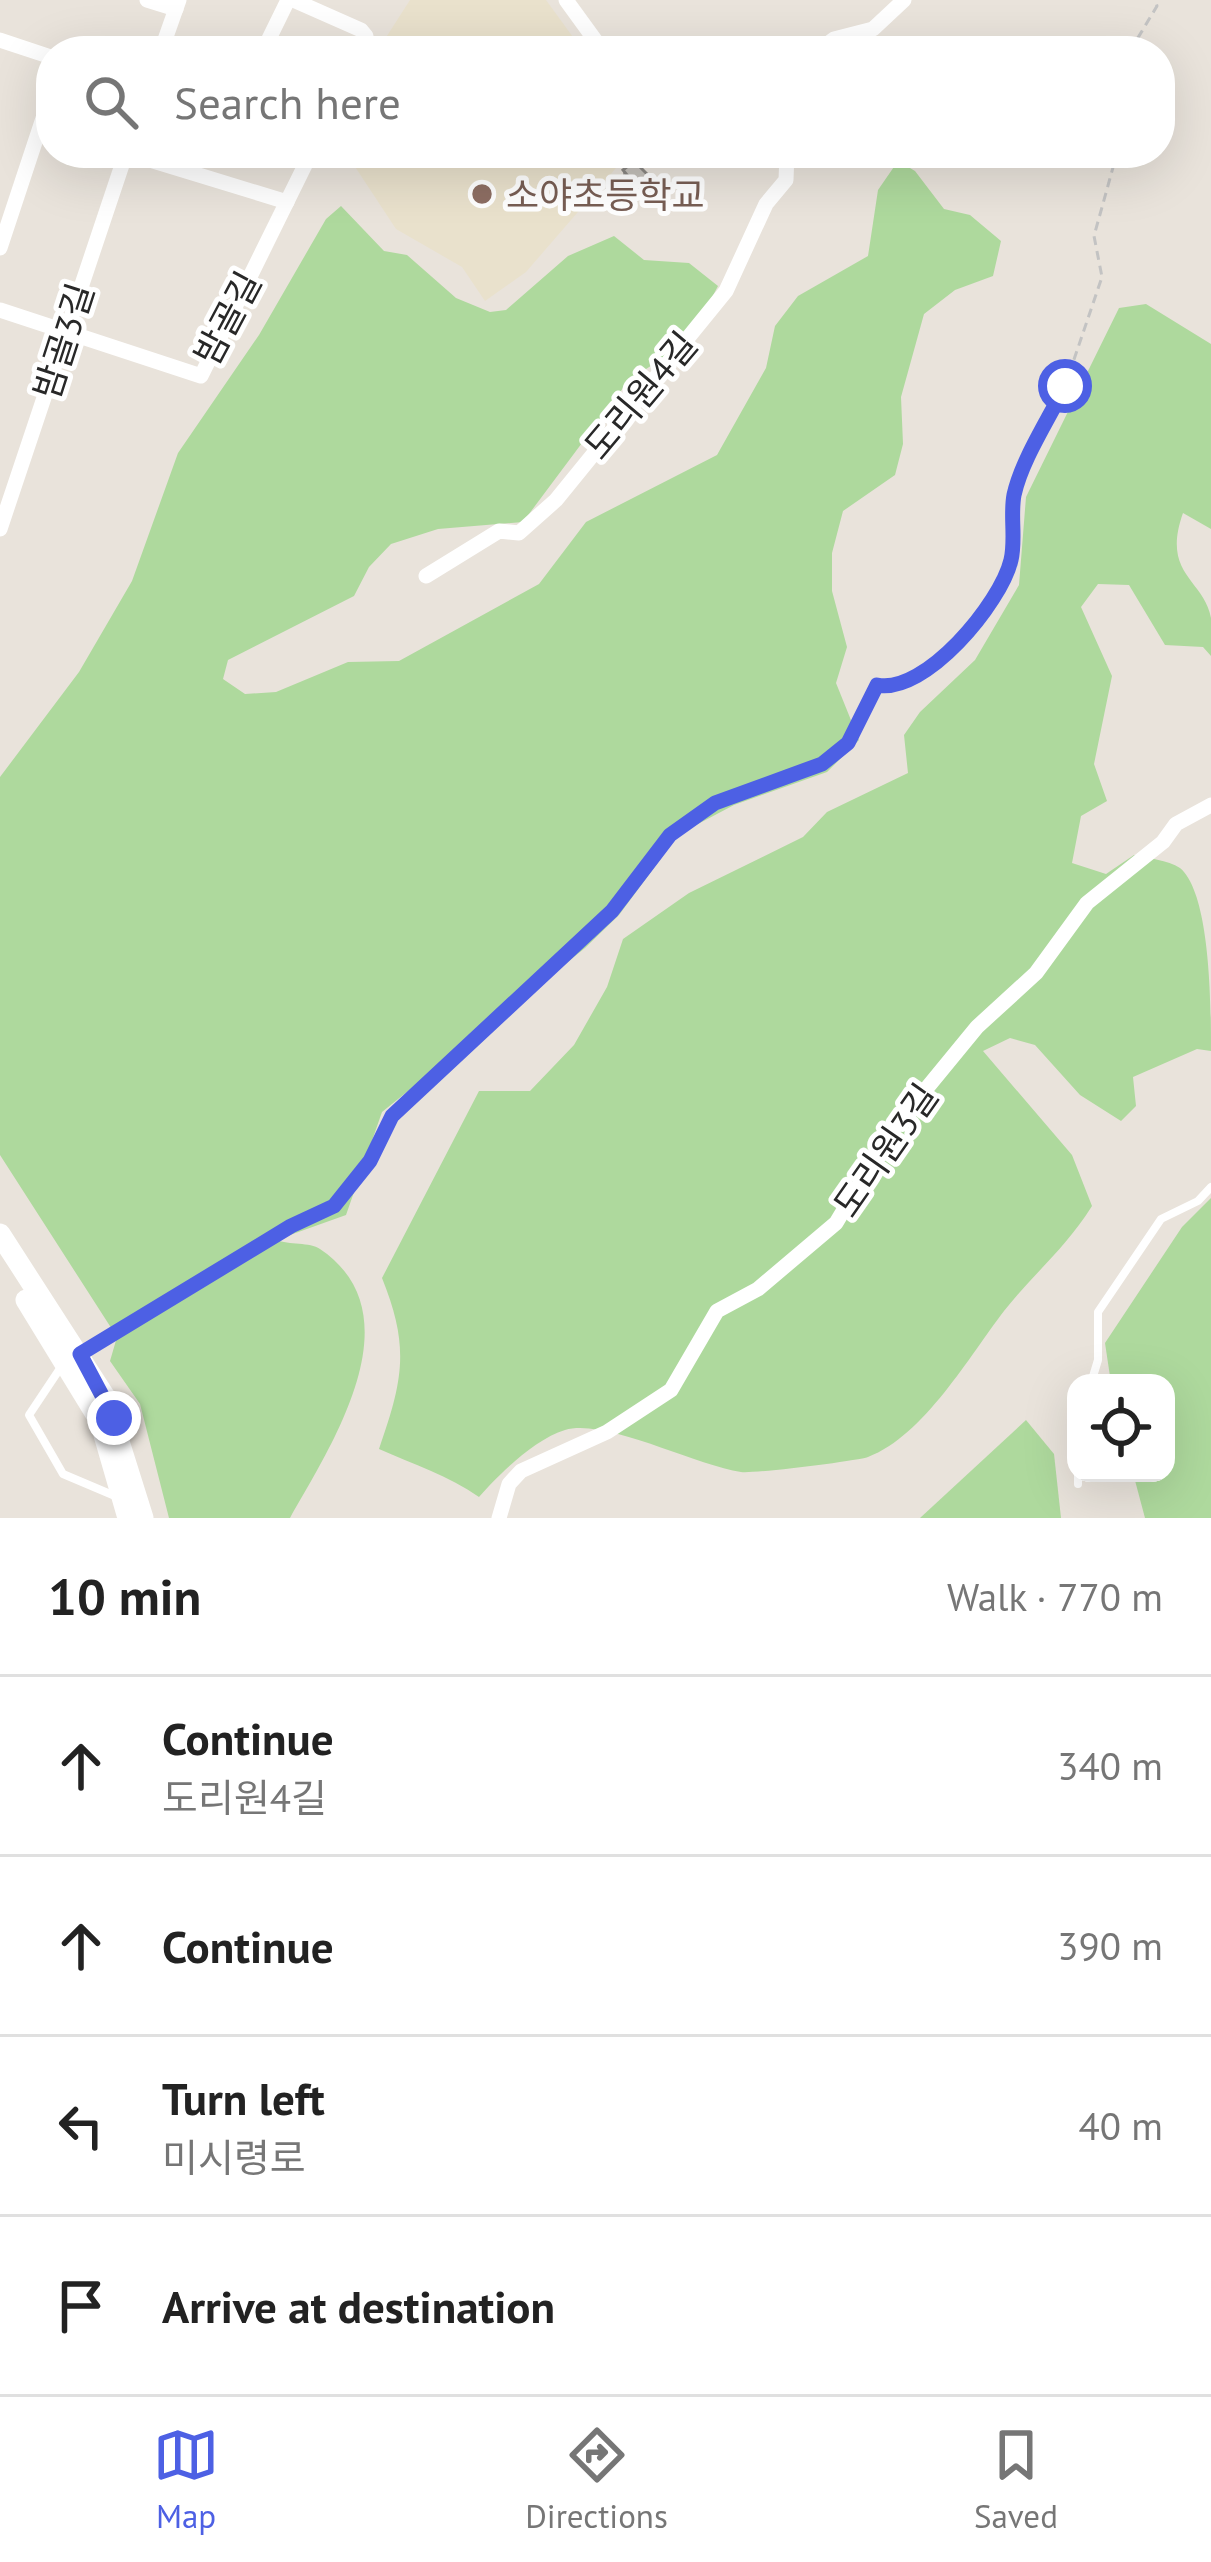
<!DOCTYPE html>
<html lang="en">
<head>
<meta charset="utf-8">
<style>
	:root { --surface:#fff; --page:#f2f2f2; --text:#222; --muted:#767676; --line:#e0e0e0; --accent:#4d60e4 }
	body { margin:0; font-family:"PT Sans","Noto Sans KR",sans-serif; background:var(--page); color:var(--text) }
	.controls { position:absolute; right:36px; bottom:36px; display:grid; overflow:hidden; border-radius:24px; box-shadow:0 12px 48px #0002 }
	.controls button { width:108px; height:108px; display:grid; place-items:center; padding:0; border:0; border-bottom:3px solid var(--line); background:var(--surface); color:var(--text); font:60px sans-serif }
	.stop { position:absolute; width:36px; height:36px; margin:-27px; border:9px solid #4d60e4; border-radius:50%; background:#fff }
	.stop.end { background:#4d60e4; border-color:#fff; box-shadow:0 3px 12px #0008 }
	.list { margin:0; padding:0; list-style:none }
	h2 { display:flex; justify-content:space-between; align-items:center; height:156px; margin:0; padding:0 48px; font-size:51px }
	h2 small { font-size:39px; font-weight:400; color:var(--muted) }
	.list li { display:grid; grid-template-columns:78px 1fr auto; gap:36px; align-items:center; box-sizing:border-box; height:180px; padding:0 48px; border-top:3px solid var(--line) }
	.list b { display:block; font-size:45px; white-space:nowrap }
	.list p { margin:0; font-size:39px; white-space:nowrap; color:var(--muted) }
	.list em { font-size:39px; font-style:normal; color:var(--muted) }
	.icon { flex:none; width:66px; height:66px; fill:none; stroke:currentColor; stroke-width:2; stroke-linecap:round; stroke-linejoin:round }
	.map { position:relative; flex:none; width:1211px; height:1518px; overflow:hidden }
	.search { position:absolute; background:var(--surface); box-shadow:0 12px 48px #0002; left:36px; right:36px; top:36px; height:132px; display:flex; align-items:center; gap:30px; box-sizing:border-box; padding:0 42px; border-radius:48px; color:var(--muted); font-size:45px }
	.sheet { height:876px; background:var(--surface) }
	nav { display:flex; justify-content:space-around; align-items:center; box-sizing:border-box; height:168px; border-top:3px solid var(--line); background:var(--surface); font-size:33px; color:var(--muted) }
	nav a { display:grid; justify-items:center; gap:6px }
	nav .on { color:var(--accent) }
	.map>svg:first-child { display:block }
	.education { fill:#e9e1cc }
	.green { fill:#aed99d }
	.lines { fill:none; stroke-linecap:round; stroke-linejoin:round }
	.path { stroke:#c3c3c3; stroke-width:3; stroke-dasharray:9 6; stroke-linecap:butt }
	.lane { stroke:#fff; stroke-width:8 }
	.street { stroke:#fff; stroke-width:15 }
	.secondary { stroke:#fff; stroke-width:21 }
	.wall { fill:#a9a5a0 }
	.shaded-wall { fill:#898682 }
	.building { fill:#c4c0ba; stroke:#898682; stroke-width:3 }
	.route { stroke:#4d60e4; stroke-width:15 }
	.education-dot { fill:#8d6e63; stroke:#fff; stroke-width:4.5 }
	.labels { text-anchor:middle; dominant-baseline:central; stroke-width:10; stroke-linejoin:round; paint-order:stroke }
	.education-label { font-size:36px; fill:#785e54; stroke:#fff; text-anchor:start }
	.street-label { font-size:36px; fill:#282828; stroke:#fff }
</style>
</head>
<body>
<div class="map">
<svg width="1211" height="1518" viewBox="0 0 1211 1518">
	<rect width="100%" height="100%" fill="#e9e3db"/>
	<g class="education">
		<polygon points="410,0 546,0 583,51 405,51 385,39"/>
		<polygon points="346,153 629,153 526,272 485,301 462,267 396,229"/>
	</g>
	<g class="green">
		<path d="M898,161L915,171L944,209L970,215L1001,241L993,276L955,290L924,314L901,397L903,444L895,475L843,511L832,553V591L847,647L836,683L859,740L827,772L734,805L679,834L619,915L585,948L382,1112L346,1215L276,1240C289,1245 310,1242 320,1249C418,1315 330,1447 290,1518H169L140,1404L110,1361L117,1337L0,1155V777L79,672L132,581L178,453L259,335L326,219L341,206L384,251L407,255L456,298L490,312L506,310L568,256L614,236L644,260L689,263L718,286L701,318L660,360L629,380L523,522L438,529L391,544L369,567L354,596L228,660L223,679L245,694L276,692L348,662L399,661L539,584L586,522L717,455L766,368L775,326L798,296L868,256L878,190Z"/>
		<path d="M1146,304L1211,344V529L1183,513C1161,575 1204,579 1211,618C1211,629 1211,644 1211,656L1203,647L1165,645L1129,585L1098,584L1081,607L1112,676L1094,764L1107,801L1081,816L1072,863L1106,874L1134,855C1147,858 1168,860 1180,868C1211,894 1211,1008 1211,1051L1197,1049L1133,1077L1136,1106L1121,1121L1080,1095L1035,1045L1010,1038L983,1051L1072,1155L1092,1206C1065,1249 1034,1273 1004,1311C970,1355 924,1436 868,1457C857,1461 753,1474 741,1472C694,1465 605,1418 565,1430C535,1439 499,1474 479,1497C449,1476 413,1464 379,1449C403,1380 410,1347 382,1278L479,1091H530L574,1045L607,987L623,939L689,893L803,837L827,812L908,773L904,735L920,712L975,660L1019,585L1026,497L1119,308Z"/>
		<polygon points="1211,1198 1211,1518 1145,1518 1133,1473 1166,1473 1166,1383 1111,1383 1105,1343 1182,1227"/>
		<polygon points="1026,1420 1054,1454 1061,1518 920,1518"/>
	</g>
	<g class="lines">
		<g class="path">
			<polyline points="1130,51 1157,6 1155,0"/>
			<polyline points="95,1346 291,1225 334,1206 370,1161 391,1116 612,911 670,835 715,803 822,764 847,743 877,685 917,676 959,644 998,590 1011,560 1014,494 1065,386 1102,277 1094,236 1117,153"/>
		</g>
		<g class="lane">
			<polyline points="61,1367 29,1415 63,1474 115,1496"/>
			<polyline points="1091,1383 1098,1360 1098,1312 1161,1219 1198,1201 1211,1187"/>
			<polyline points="1078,1484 1078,1473"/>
		</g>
		<g class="street">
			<polyline points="147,0 176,9"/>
			<polyline points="293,0 361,30 366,36 362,51"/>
			<polyline points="566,0 603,51"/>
			<polyline points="0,40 51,57"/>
			<polyline points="161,51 179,0"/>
			<polyline points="263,51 288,0"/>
			<polyline points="818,51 834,39 873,29 904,0"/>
			<polyline points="127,153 287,202"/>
			<polyline points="676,153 677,155"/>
			<polyline points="0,248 51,94"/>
			<polyline points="0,310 201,376 311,153"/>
			<polyline points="0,529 126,153"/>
			<polyline points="426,576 499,531 519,533 556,500 726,291 766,204 786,180 787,153"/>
			<polyline points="499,1518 509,1484 521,1471 607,1432 671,1390 717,1311 758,1289 836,1223 890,1133 977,1027 1036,973 1087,903 1163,842 1176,824 1211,805"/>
		</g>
		<g class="secondary">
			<polyline points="0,1234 105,1397 143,1518"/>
			<polyline points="26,1300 100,1421 128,1518"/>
		</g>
	</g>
	<polygon class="wall" points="623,170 656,191 642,202 623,178"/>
	<polygon class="shaded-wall" points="656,183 656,191 642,202 642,194"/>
	<polygon class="building" points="634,161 656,183 642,194 623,170"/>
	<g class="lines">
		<path class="route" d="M114,1418L80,1354L291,1226L334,1206L370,1161L392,1116L612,911L670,835L715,803L822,764L848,743L877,685C925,695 1001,603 1011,560C1016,539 1010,516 1014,495C1022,459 1049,419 1065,386"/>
	</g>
	<circle class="education-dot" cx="482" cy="194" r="12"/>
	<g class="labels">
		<g class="education-label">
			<text x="506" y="194">소야초등학교</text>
		</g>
		<g class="street-label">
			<text transform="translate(227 318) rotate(-62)">밤골길</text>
			<text transform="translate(63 341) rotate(-72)">밤골3길</text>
			<text transform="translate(640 395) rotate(-50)">도리원4길</text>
			<text transform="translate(885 1150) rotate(-55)">도리원3길</text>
		</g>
	</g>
</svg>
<div class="controls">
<button><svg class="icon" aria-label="locate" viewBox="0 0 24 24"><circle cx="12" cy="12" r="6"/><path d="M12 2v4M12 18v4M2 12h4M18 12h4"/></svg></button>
</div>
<div class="stop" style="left:1065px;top:386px"></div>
<div class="stop end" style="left:114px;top:1418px"></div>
<div class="search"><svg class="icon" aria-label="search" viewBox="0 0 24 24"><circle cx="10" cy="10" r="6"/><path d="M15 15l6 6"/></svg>Search here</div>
</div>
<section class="sheet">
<h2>10 min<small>Walk · 770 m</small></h2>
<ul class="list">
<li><svg class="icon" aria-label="ahead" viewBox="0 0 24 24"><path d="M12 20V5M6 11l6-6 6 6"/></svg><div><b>Continue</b><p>도리원4길</p></div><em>340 m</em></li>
<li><svg class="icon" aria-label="ahead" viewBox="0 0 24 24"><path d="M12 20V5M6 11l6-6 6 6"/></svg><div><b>Continue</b></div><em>390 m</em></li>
<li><svg class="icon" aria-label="left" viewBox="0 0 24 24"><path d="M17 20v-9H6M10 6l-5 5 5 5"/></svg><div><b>Turn left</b><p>미시령로</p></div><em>40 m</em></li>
<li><svg class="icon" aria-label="arrive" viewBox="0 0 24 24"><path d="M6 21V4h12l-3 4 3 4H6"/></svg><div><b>Arrive at destination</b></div></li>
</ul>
</section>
<nav>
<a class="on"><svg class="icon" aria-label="map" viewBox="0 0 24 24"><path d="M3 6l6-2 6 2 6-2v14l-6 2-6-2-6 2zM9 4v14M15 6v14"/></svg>Map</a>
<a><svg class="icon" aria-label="directions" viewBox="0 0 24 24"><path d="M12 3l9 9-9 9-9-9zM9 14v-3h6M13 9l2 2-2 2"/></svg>Directions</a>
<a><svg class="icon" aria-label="saved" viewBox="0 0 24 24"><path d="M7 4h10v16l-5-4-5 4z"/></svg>Saved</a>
</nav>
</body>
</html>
